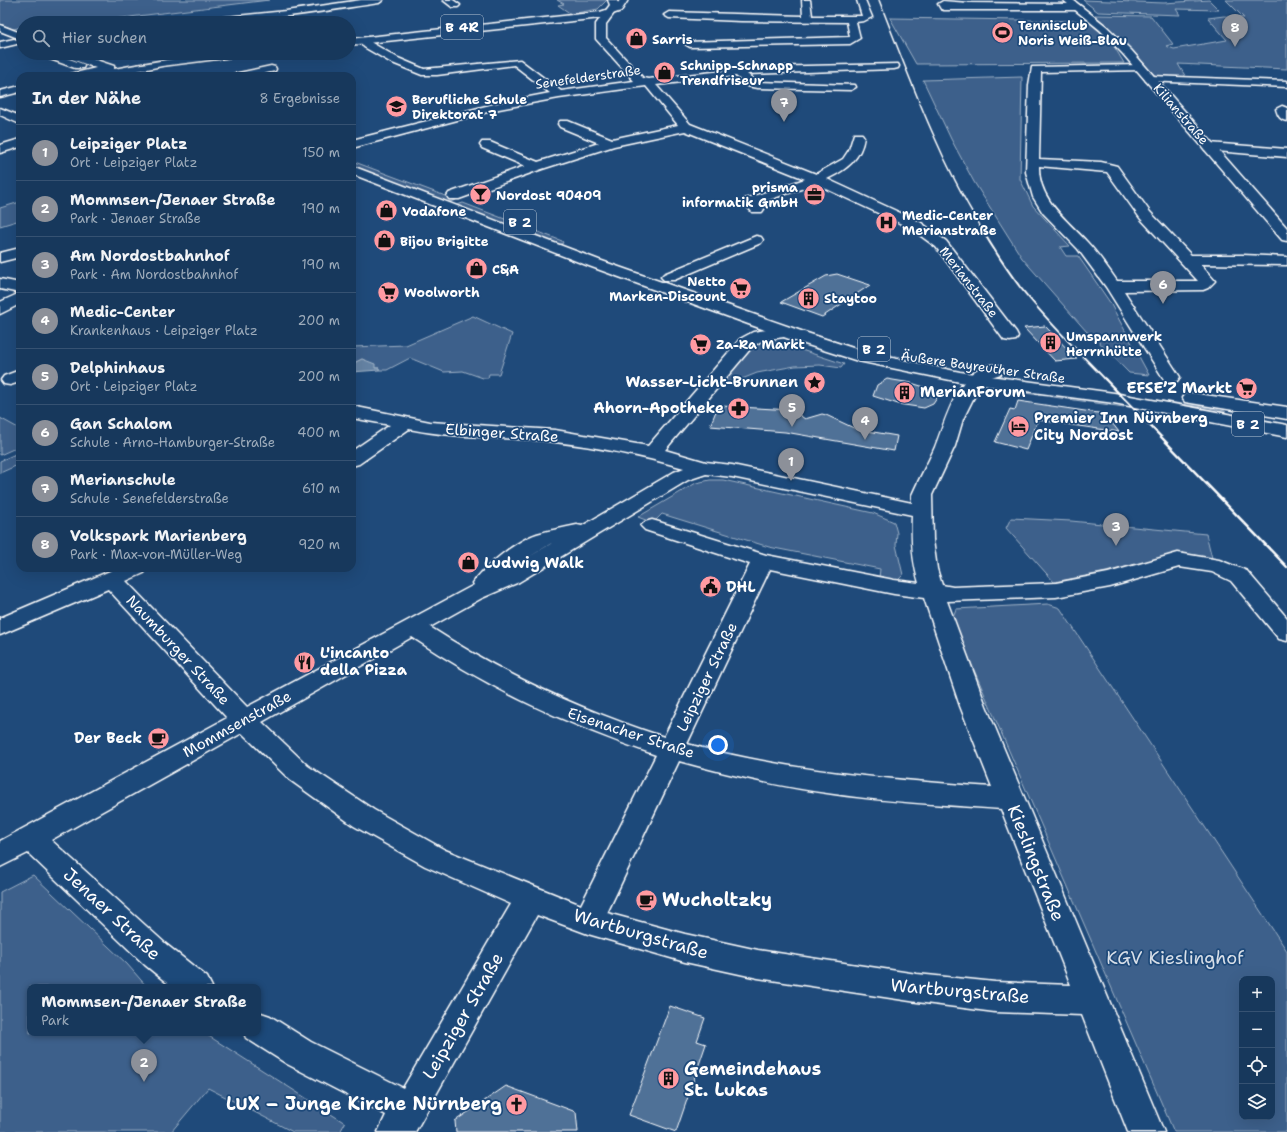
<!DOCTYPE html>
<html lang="de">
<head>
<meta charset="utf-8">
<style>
	:root { --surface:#17385c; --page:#203f62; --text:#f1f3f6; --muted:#9eacbb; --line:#365272; --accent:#8c9099 }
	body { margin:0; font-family:"Shantell Sans",sans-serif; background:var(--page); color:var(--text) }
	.controls { position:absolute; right:12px; bottom:12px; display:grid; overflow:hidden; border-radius:8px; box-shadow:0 4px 16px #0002 }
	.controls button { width:36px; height:36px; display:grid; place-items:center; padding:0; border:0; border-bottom:1px solid var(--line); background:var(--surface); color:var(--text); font:20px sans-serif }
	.you { position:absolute; left:718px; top:745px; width:14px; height:14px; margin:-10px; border:3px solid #fff; border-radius:50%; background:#1a73e8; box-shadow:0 0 0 6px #1a73e833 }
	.badge { display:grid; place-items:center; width:26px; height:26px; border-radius:50%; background:var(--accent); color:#fff; font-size:13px; font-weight:700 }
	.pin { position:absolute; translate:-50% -33px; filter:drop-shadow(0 1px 2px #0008) }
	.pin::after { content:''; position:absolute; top:21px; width:14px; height:12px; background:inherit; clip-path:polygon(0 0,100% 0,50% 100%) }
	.popup { position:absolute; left:27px; top:984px; width:234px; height:52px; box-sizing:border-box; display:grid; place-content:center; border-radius:8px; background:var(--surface); filter:drop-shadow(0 1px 3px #0005); font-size:13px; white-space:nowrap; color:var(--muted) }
	.popup b { font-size:15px; color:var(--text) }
	.popup::after { content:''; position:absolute; left:50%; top:100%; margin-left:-8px; border:8px solid transparent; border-top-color:var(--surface) }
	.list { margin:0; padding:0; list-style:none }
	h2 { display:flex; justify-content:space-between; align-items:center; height:52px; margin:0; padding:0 16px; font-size:17px }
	h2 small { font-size:13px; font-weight:400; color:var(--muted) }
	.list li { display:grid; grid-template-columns:26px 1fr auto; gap:12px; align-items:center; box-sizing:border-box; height:56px; padding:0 16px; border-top:1px solid var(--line) }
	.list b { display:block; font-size:15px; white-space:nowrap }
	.list p { margin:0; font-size:13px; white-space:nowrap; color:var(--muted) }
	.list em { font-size:13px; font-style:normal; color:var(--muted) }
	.icon { flex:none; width:22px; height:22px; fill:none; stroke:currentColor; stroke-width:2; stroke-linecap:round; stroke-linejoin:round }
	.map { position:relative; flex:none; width:1287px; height:1132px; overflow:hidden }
	.search { position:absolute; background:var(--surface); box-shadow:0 4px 16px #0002; left:16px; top:16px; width:340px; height:44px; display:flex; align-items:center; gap:10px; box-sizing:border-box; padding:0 14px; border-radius:22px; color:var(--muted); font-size:15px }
	.panel { position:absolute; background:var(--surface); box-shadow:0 4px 16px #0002; left:16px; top:72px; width:340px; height:500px; border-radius:12px }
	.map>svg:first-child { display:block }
	.green { fill:#3c618b; stroke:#9eb0c5; fill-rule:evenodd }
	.water { fill:#6583a4; stroke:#a3b5c8 }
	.building { fill:#507197; stroke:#fff }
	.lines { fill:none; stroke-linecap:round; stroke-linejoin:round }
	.minor-casing { stroke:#fff; stroke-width:3 }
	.major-casing { stroke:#fff; stroke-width:3 }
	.minor { fill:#1f4a7a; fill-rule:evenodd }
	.major { fill:#1f4a7a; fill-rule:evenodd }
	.rail-far2 { stroke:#fff; stroke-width:1.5 }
	.rail-far1 { stroke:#fff; stroke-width:2 }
	.rail { stroke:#fff; stroke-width:2.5 }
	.labels { text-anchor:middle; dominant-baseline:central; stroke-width:3.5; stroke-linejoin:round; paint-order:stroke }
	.far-poi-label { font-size:13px; font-weight:bold; fill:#fff; stroke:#1f4a7a; text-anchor:start }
	.far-street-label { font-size:13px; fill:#fff; stroke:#1f4a7a }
	.shield { fill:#1f4a7a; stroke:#bcc9d7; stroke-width:1 }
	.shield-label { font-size:14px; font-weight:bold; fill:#fff }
	.poi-label { font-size:15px; font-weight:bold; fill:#fff; stroke:#1f4a7a; text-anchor:start }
	.street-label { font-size:15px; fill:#fff; stroke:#1f4a7a }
	.near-street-label { font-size:18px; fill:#fff; stroke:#1f4a7a }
	.near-poi-label { font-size:18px; font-weight:bold; fill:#fff; stroke:#1f4a7a; text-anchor:start }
	.near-park-label { font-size:18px; fill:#d8dfe8; stroke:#1f4a7a }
</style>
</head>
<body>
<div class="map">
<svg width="1287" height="1132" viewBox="0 0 1287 1132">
	<rect width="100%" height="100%" fill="#1f4a7a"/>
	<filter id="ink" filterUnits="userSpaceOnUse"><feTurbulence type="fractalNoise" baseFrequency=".025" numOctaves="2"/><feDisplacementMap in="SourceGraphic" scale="8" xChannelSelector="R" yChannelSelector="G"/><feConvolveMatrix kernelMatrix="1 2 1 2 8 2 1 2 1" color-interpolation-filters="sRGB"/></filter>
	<g filter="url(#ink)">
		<g class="green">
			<polygon points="0,0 269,0 97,21 69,23 23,23 23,27 13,29 0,24"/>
			<polygon points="557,0 607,0 598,9 571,14 558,5 564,4"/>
			<polygon points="1083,0 1164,3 1209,0 1219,10 1176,9 1180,15 1098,12"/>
			<polygon points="1226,0 1287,0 1287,69 1178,64 1187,79 1155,76 1134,52 1095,15 1151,16 1173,44 1166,46 1174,49 1227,40 1208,18 1224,16 1244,18"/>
			<polygon points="890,18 1088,21 1112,43 1124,63 916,64"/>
			<polygon points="1022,77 1020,179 1033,206 1070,246 1060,247 1066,256 1078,256 1109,301 1149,375 1129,373 1091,334 1087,332 1022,258 974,182 951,139 923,80"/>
			<polygon points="352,161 456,200 446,203 352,167"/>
			<polygon points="20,202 20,220 0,226 0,208"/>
			<polygon points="463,203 562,241 563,243 559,245 454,206"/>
			<polygon points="473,316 512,334 499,374 489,374 488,378 483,378 463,371 444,372 410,358 387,370 379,370 379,368 375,368 362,359 352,364 352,347 406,345"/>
			<polygon points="760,317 856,348 946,366 944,371 849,349"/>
			<polygon points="771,340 844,364 841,368 820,365 795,366 757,373 732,383 722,381 753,343"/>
			<polygon points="1022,380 1209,408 1225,411 1226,413 1020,382"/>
			<polygon points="1018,388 1120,403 1124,407 1018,392"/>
			<polygon points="0,418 20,429 20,446 0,455"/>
			<polygon points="20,452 20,455 16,457 20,461 20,464 0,473 0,461"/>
			<polygon points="710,480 723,480 873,513 894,522 897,533 896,545 903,575 898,580 879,578 880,569 769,547 662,514 653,523 638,517 696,483"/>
			<polygon points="1011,518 1071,521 1206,534 1212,558 1179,553 1106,572 1054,582 1006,528"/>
			<path d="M1048,604L1060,608L1287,951V1132H1174L952,619L956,609ZM1242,979H1272V1117H1242Z"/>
			<polygon points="33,875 127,964 147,987 30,987 30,1033 204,1033 345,1123 340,1132 293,1132 208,1088 171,1132 0,1132 0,892"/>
		</g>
		<polygon class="water" points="362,359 375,364 375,368 379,368 379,370 352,372 352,364"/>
		<g class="building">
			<polygon points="837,274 870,285 822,317 781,302 826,276"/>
			<polygon points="1045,326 1077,359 1055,361 1024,328"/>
			<polygon points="887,379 911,383 938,391 937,398 933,404 924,408 898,404 873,396 877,385"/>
			<polygon points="1018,401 1105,414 1119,432 1038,420 1026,450 995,442 1010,409 1015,410"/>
			<polygon points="721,406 792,410 805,419 822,414 826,415 856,429 897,436 894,451 785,432 710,426 716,411 719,412"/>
			<polygon points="670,1006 705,1018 697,1041 706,1044 676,1132 629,1115"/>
			<polygon points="506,1086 576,1112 578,1132 456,1132 455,1121"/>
		</g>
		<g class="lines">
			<defs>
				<g id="minor">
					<path d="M361,0H383L379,3C317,12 255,23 192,23L197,20L286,11Z"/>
					<polygon points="443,0 453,0 460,5 458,7 452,7"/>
					<path d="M608,0H616L620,5L606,24V38L643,78L648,79L761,67L898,64L899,66L898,68L894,69L747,74L757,82L855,85L856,87L851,90L757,88L747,86L736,76L656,85L690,124L816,174L843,159L849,150L854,134H862L864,137C861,159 846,170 827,179L920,222L946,241L1016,332L1018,336L1016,340L1010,341L1004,340L936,247L910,228L816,184L759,203L764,209L762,212H752L743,202L745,199L805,179L685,131L614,146L542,169L459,199H449L447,196L449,193L525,166L482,148L480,145L482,142H490L538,162L599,143L560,127L558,124L560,121H568L612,139L678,125L646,86L559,98L499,109L352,148V140L498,103L550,93L514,65L437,75H422L390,62L364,47L359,40L361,38H367L372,43L398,58L424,69L520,60L561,91L634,81L596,39V24L610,5Z"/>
					<polygon points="802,0 810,0 812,16 862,16 857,0 865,0 872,17 864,21 856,22 860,38 850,44 690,47 685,44 686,42 850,37 847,22 741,21 669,18 664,15 669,12 803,16"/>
					<polygon points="943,1 968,3 1077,4 1082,7 1077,10 944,10 941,9 938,4"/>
					<polygon points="14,39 17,40 19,42 17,44 0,48 0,42"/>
					<path d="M1140,65L1144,66L1145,68L1144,70L1041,72L1039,159L1101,162L1117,166L1150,212L1191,255H1243L1287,257V265L1200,264L1215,281L1208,288L1203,290L1124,291L1180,377L1177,381L1171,382L1165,381L1106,287L1078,249L1043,213L1033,197L1026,172L1029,85L1032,67ZM1039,166L1107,172L1140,218L1198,281H1117C1108,268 1098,254 1087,242C1067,220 1038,200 1039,166Z"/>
					<polygon points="271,66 275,67 276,69 275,71 253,76 233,76 234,74"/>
					<polygon points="1150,76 1287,81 1287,87 1146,81 1145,79"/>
					<path d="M1282,106L1287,108V121C1280,120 1278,116 1276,109Z"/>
					<polygon points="0,108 20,116 20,124 0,115"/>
					<polygon points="20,139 20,147 0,153 0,145"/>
					<polygon points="1209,143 1287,149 1287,157 1205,150 1203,147 1205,144"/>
					<polygon points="756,236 761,237 763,240 761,243 674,280 664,280 661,277 664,274"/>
					<polygon points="20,248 20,257 0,262 0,253"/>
					<polygon points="0,279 20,283 20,293 0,289"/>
					<polygon points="20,293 20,304 0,314 0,302"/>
					<path d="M785,327L791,328L793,332L791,336L763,340L752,347L665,450L706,462L732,465L912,503V495C919,479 928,463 935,447C946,421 961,356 1001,366L1004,370L1001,374L988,378L977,391L963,419L955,446L932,495L933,540L937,569L942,585L953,587L1056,583L1108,573L1178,553L1219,560L1247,571L1287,618V641L1279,639L1231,581L1212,572L1179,567L1110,587L1056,597L947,601L986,706L1164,1132H1128L1082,1015L995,1012L917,1002L758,978L685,962L588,934L537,915L415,1132H378L386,1115L287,1064L246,1038L244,1033H258V1012L270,1016L311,1042L403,1088L511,904L425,866L354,826L290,780L242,733L51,840L167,945L207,977L212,987H172L145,965L28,853L0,867V841L227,718L108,589L0,635V618L117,568H147L144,573L126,581L247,707L474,585L473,583C484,566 518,540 537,534C550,530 564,528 577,525L582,526L674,472L684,468C642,456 598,447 555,442C506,436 457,439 409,429L359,464L352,466V451L390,425L352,418V406L430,422L555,430L648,446L740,339L753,332ZM706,474L732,477L912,515C911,538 912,560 919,583L894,580L766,555L659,522L652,520L645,522L641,526L645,530L750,564L664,737C581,710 504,675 430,627L482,598L519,582L688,480ZM552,543L526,559L550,544ZM770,569L894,594L924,598L960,706L992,787C889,780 788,771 687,744ZM412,637C492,690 565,724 656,755L581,905L445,850L374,810L308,766L262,722ZM679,761C730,775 781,787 834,794C889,802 945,805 1001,809L1071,985L995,982L917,974L758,950L685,934L607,913Z"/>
					<polygon points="20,370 20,382 10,385 4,384 1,380 4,376"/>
				</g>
				<g id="major">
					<polygon points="620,0 628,0 621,11 601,18 349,45 349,39 600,12 615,7"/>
					<polygon points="1063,0 1073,0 1106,26 1131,50 1287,228 1287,241 1282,240 1123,54 1100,30"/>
					<polygon points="0,25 23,34 23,40 0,31"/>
					<polygon points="38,53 53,53 83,64 84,66 83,68 75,68 39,55"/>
					<path d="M60,53H75L114,66V69C158,61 201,53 246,53L241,56L162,66L112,76H70L71,74L96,68L61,55Z"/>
					<polygon points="20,86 20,92 0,97 0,91"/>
					<polygon points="352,166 599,260 804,332 868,353 960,372 1114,393 1287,425 1287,437 1114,403 960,382 858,361 792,340 589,266 352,174"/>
					<polygon points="1191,393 1287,407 1287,419 1185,402 1182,398 1185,394"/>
				</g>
			</defs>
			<use href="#minor" class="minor-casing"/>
			<use href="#major" class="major-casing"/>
			<use href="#minor" class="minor"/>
			<use href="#major" class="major"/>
			<path class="rail-far2" d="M879,0C909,76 937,154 979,224"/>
			<path class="rail-far1" d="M978,223C991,245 1005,267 1020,287C1046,320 1077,350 1106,380"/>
			<polyline class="rail" points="1105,379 1287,567"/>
		</g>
	</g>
	<defs>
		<symbol id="stadium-disc" viewBox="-11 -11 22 22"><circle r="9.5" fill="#ff9aa2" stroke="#1f4a7a"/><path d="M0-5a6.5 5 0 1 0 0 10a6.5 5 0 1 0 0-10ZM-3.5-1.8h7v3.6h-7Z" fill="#111"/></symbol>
		<symbol id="shop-disc" viewBox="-11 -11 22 22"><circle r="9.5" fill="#ff9aa2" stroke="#1f4a7a"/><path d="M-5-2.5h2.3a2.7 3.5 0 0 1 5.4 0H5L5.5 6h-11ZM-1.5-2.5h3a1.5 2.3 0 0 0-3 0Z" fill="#111"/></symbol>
		<symbol id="school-disc" viewBox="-11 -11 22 22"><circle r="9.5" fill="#ff9aa2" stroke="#1f4a7a"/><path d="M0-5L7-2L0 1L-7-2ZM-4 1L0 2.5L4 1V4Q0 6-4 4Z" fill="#111"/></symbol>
		<symbol id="office-disc" viewBox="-11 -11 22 22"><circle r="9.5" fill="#ff9aa2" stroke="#1f4a7a"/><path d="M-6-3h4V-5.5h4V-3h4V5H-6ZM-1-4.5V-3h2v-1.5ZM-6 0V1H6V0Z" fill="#111"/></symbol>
		<symbol id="bar-disc" viewBox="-11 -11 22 22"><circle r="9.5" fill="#ff9aa2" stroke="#1f4a7a"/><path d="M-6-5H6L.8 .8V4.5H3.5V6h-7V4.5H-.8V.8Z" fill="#111"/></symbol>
		<symbol id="hospital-disc" viewBox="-11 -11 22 22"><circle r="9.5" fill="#ff9aa2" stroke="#1f4a7a"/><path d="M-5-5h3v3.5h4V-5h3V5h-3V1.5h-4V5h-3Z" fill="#111"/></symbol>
		<symbol id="supermarket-disc" viewBox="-11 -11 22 22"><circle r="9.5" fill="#ff9aa2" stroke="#1f4a7a"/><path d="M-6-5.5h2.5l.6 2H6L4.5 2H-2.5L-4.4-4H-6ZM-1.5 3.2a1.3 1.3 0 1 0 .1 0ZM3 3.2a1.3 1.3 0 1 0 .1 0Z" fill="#111"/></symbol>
		<symbol id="building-disc" viewBox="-11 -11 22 22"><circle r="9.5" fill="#ff9aa2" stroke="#1f4a7a"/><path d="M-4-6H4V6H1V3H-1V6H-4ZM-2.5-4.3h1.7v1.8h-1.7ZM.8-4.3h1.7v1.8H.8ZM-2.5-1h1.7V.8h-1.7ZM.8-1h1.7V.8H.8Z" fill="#111"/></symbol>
		<symbol id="sight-disc" viewBox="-11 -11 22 22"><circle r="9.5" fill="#ff9aa2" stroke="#1f4a7a"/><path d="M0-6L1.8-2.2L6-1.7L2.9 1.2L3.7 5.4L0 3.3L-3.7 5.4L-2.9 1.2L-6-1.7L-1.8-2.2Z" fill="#111"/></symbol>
		<symbol id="pharmacy-disc" viewBox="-11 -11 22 22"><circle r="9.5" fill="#ff9aa2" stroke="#1f4a7a"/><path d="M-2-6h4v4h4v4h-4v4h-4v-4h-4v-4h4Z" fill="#111"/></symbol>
		<symbol id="hotel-disc" viewBox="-11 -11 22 22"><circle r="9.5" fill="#ff9aa2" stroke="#1f4a7a"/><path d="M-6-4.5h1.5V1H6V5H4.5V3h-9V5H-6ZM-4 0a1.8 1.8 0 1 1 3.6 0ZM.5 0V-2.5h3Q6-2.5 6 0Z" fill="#111"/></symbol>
		<symbol id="civic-disc" viewBox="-11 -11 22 22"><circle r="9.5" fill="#ff9aa2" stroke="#1f4a7a"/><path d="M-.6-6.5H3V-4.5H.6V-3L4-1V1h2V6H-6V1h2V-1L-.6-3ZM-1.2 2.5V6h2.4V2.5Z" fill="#111"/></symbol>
		<symbol id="restaurant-disc" viewBox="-11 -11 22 22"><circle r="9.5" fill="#ff9aa2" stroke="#1f4a7a"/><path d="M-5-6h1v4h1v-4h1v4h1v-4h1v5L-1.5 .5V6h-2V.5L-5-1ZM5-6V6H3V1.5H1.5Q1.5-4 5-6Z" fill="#111"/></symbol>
		<symbol id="cafe-disc" viewBox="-11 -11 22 22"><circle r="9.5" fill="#ff9aa2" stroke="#1f4a7a"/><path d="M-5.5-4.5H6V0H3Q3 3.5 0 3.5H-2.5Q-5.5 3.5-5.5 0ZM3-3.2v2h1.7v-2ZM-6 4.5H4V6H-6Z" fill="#111"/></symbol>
		<symbol id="church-disc" viewBox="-11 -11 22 22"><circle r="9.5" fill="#ff9aa2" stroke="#1f4a7a"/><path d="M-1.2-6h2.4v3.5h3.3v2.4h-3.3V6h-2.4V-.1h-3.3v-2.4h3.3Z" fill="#111"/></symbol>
	</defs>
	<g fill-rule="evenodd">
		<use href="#stadium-disc" x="990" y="20" width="25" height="25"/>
		<use href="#shop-disc" x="624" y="26" width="25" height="25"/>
		<use href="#shop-disc" x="652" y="60" width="25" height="25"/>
		<use href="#school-disc" x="384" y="94" width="25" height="25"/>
		<use href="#office-disc" x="802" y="182" width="25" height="25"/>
		<use href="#bar-disc" x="468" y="182" width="25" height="25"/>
		<use href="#shop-disc" x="374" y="198" width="25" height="25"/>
		<use href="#hospital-disc" x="874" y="210" width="25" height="25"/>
		<use href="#shop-disc" x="372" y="228" width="25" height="25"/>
		<use href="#shop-disc" x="464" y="256" width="25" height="25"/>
		<use href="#supermarket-disc" x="728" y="276" width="25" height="25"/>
		<use href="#supermarket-disc" x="376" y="280" width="25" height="25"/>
		<use href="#building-disc" x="796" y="286" width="25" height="25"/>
		<use href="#building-disc" x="1038" y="330" width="25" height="25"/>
		<use href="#supermarket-disc" x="688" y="332" width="25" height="25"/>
		<use href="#sight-disc" x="802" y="370" width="25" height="25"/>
		<use href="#supermarket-disc" x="1234" y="376" width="25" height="25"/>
		<use href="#building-disc" x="892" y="380" width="25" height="25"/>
		<use href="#pharmacy-disc" x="726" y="396" width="25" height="25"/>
		<use href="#hotel-disc" x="1006" y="414" width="25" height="25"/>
		<use href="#shop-disc" x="456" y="550" width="25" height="25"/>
		<use href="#civic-disc" x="698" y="574" width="25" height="25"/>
		<use href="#restaurant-disc" x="292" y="650" width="25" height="25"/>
		<use href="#cafe-disc" x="146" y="726" width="25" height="25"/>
		<use href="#cafe-disc" x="634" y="888" width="25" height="25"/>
		<use href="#building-disc" x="656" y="1066" width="25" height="25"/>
		<use href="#church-disc" x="504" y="1092" width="25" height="25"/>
	</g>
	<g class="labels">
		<g class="far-poi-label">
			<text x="1018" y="25">Tennisclub<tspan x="1018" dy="15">Noris Weiß-Blau</tspan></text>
			<text x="652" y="39">Sarris</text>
			<text x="680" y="65">Schnipp-Schnapp<tspan x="680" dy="15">Trendfriseur</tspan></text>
			<text x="412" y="99">Berufliche Schule<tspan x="412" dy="15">Direktorat 7</tspan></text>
			<text x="798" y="187" text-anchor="end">prisma<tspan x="798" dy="15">informatik GmbH</tspan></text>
			<text x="496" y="195">Nordost 90409</text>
			<text x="402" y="211">Vodafone</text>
			<text x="902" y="215">Medic-Center<tspan x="902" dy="15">Merianstraße</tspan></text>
			<text x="400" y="241">Bijou Brigitte</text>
			<text x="492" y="269">C&amp;A</text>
			<text x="726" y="281" text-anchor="end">Netto<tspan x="726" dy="15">Marken-Discount</tspan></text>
			<text x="404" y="292">Woolworth</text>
			<text x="824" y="298">Staytoo</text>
			<text x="1066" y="336">Umspannwerk<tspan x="1066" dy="15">Herrnhütte</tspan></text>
			<text x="716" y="344">Za-Ra Markt</text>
		</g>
		<g class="far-street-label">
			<text transform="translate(588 77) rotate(-8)">Senefelderstraße</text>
			<text transform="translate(1181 114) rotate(49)">Kilianstraße</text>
			<text transform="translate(969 282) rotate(52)">Merianstraße</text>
			<text transform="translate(983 367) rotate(8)">Äußere Bayreuther Straße</text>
		</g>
		<g class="shield">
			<rect x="441" y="15" width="42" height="24" rx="3"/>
			<rect x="504" y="210" width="32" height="24" rx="3"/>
			<rect x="858" y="337" width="32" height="24" rx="3"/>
			<rect x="1232" y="412" width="32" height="24" rx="3"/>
		</g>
		<g class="shield-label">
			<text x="462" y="27">B 4R</text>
			<text x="520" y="222">B 2</text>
			<text x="874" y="349">B 2</text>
			<text x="1248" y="424">B 2</text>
		</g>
		<g class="poi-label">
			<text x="798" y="382" text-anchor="end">Wasser-Licht-Brunnen</text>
			<text x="1232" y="388" text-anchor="end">EFSE’Z Markt</text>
			<text x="920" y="392">MerianForum</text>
			<text x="724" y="408" text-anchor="end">Ahorn-Apotheke</text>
			<text x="1034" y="418">Premier Inn Nürnberg<tspan x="1034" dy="17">City Nordost</tspan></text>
			<text x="484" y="563">Ludwig Walk</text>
			<text x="726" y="587">DHL</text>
			<text x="320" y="653">L'incanto<tspan x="320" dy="17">della Pizza</tspan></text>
			<text x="142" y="738" text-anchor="end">Der Beck</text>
		</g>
		<g class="street-label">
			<text transform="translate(502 433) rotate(4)">Elbinger Straße</text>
			<text transform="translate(178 650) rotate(47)">Naumburger Straße</text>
			<text transform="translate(707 677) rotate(-64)">Leipziger Straße</text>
			<text transform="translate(237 724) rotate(-29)">Mommsenstraße</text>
			<text transform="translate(631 733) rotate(18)">Eisenacher Straße</text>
		</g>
		<g class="near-street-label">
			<text transform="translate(1036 863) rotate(68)">Kieslingstraße</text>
			<text transform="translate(112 914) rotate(43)">Jenaer Straße</text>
			<text transform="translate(641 934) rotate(16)">Wartburgstraße</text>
			<text transform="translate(960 991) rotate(5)">Wartburgstraße</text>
			<text transform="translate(463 1016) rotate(-60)">Leipziger Straße</text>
		</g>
		<g class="near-poi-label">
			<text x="662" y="900">Wucholtzky</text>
			<text x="684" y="1069">Gemeindehaus<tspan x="684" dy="21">St. Lukas</tspan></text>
			<text x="502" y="1104" text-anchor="end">LUX – Junge Kirche Nürnberg</text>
		</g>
		<g class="near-park-label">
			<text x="1175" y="958">KGV Kieslinghof</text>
		</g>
	</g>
</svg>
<div class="controls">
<button>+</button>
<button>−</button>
<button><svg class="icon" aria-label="locate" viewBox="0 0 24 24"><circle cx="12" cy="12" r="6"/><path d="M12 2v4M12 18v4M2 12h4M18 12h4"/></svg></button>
<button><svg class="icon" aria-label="layers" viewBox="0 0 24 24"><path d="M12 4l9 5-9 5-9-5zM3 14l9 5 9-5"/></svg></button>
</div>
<div class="you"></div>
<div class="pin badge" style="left:791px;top:481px">1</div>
<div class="pin badge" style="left:144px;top:1082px">2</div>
<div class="popup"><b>Mommsen-/Jenaer Straße</b>Park</div>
<div class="pin badge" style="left:1116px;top:546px">3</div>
<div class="pin badge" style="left:865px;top:440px">4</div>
<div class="pin badge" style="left:792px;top:427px">5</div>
<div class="pin badge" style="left:1163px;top:304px">6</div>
<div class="pin badge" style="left:784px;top:122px">7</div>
<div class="pin badge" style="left:1235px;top:47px">8</div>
<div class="search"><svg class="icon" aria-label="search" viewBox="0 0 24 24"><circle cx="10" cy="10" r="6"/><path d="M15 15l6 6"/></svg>Hier suchen</div>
<section class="panel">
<h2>In der Nähe<small>8 Ergebnisse</small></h2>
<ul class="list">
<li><span class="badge">1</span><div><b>Leipziger Platz</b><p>Ort · Leipziger Platz</p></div><em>150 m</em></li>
<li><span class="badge">2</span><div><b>Mommsen-/Jenaer Straße</b><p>Park · Jenaer Straße</p></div><em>190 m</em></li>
<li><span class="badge">3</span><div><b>Am Nordostbahnhof</b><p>Park · Am Nordostbahnhof</p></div><em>190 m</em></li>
<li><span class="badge">4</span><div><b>Medic-Center</b><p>Krankenhaus · Leipziger Platz</p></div><em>200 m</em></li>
<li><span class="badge">5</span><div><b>Delphinhaus</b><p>Ort · Leipziger Platz</p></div><em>200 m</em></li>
<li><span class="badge">6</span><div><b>Gan Schalom</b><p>Schule · Arno-Hamburger-Straße</p></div><em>400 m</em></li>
<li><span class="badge">7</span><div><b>Merianschule</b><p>Schule · Senefelderstraße</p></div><em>610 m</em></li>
<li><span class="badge">8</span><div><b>Volkspark Marienberg</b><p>Park · Max-von-Müller-Weg</p></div><em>920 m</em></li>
</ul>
</section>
</div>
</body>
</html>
